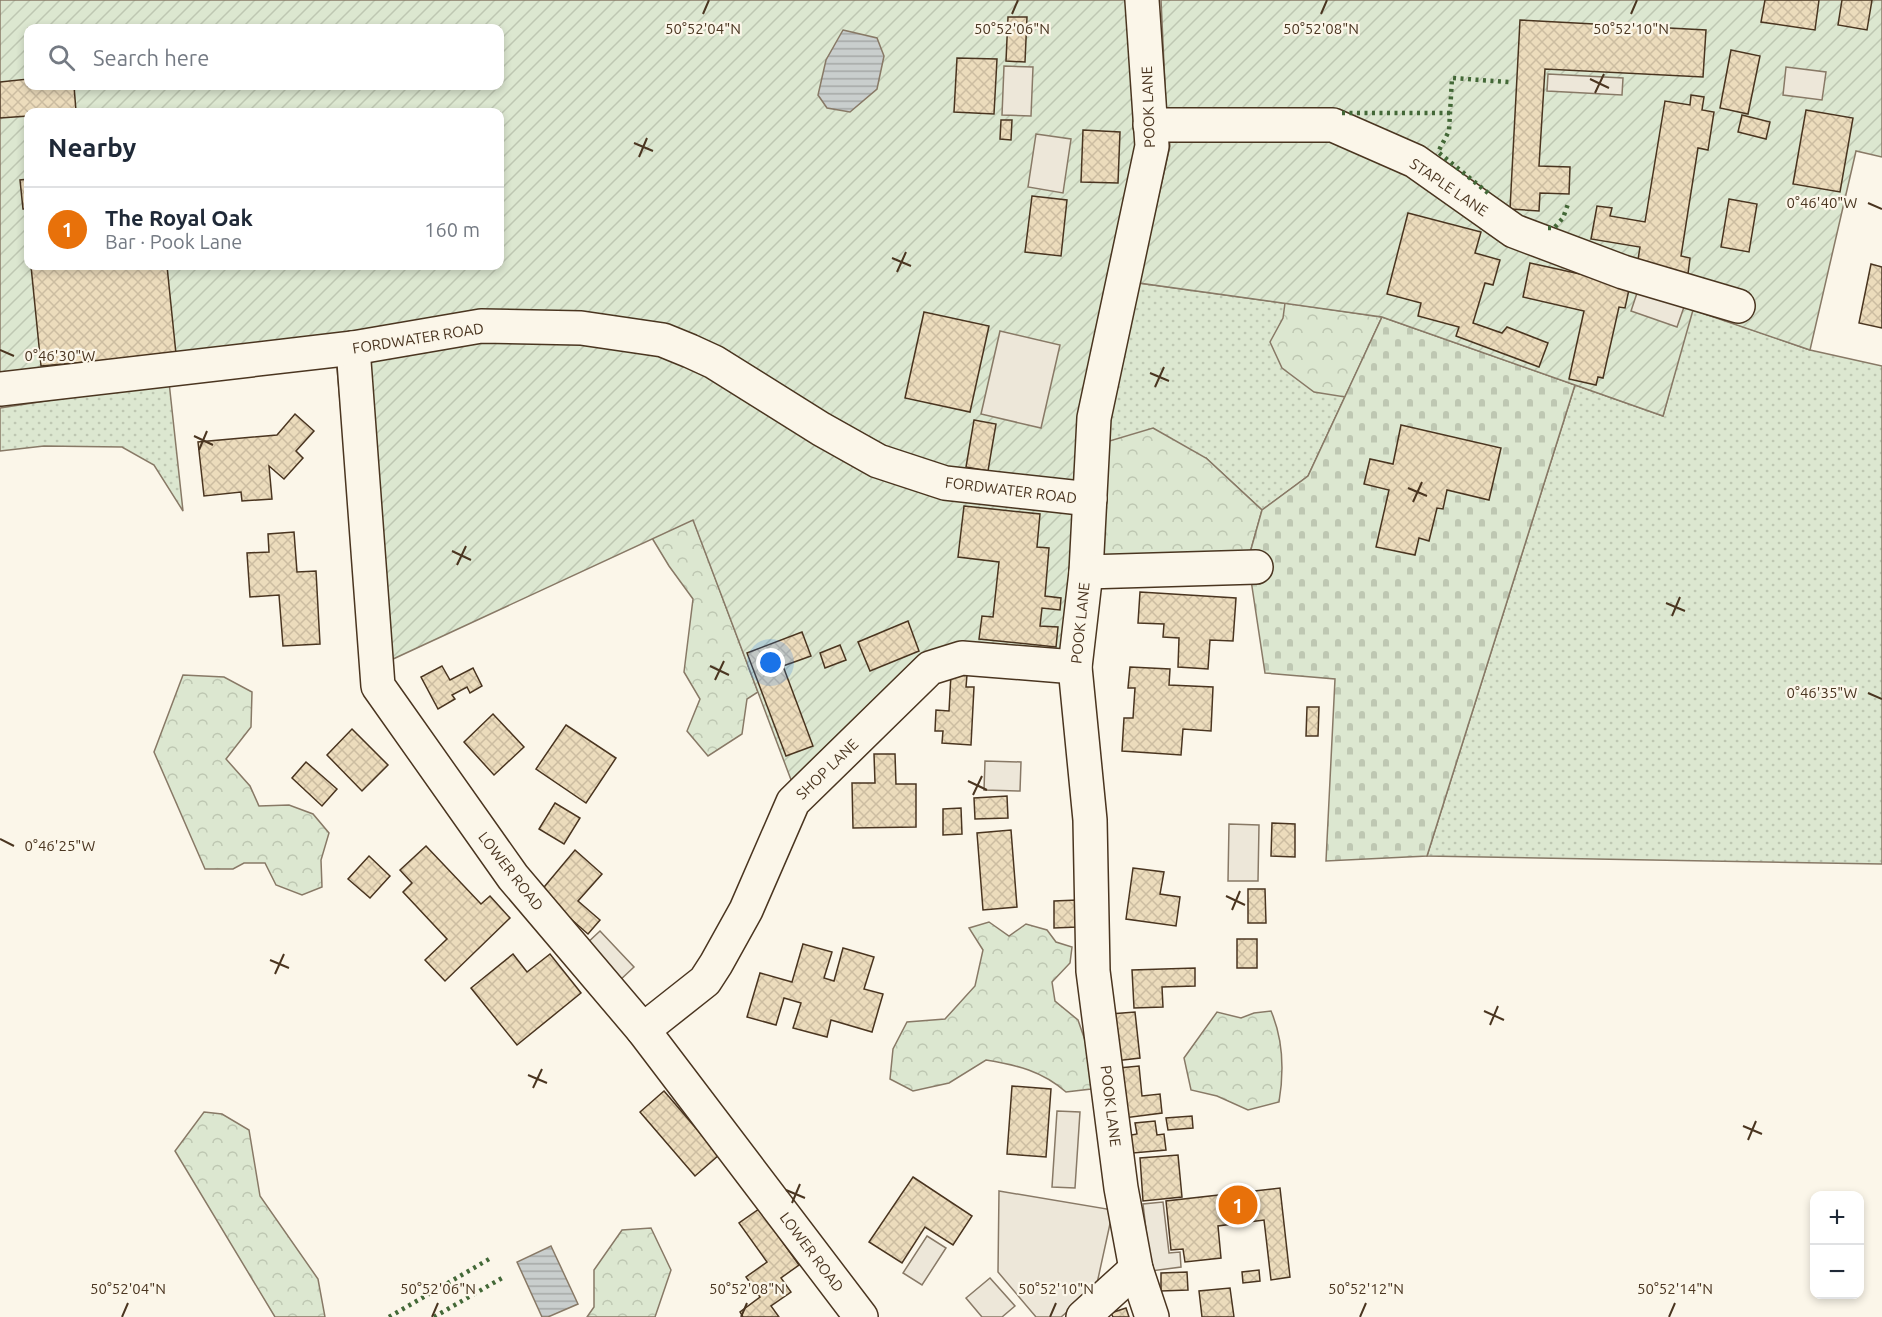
<!DOCTYPE html>
<html lang="en">
<head>
<meta charset="utf-8">
<style>
	:root { --surface:#fff; --page:#f6f6f7; --text:#1f2937; --muted:#747a83; --line:#e0e1e3; --accent:#b45309 }
	body { margin:0; font-family:Ubuntu,sans-serif; background:var(--page); color:var(--text) }
	.controls { position:absolute; right:18px; bottom:18px; display:grid; overflow:hidden; border-radius:12px; box-shadow:0 3px 9px #0003 }
	.controls button { width:54px; height:54px; display:grid; place-items:center; padding:0; border:0; border-bottom:2px solid var(--line); background:var(--surface); color:var(--text); font:30px sans-serif }
	.you { position:absolute; left:771px; top:663px; width:21px; height:21px; margin:-15px; border:4px solid #fff; border-radius:50%; background:#1a73e8; box-shadow:0 0 0 9px #1a73e833 }
	.badge { display:grid; place-items:center; width:39px; height:39px; border-radius:50%; background:var(--accent); color:#fff; font-size:20px; font-weight:700 }
	.pin { position:absolute; translate:-50% -50%; border:3px solid #fff; box-shadow:0 2px 6px #0006 }
	.list { margin:0; padding:0; list-style:none }
	h2 { display:flex; justify-content:space-between; align-items:center; height:78px; margin:0; padding:0 24px; font-size:26px }
	h2 small { font-size:20px; font-weight:400; color:var(--muted) }
	.list li { display:grid; grid-template-columns:39px 1fr auto; gap:18px; align-items:center; box-sizing:border-box; height:84px; padding:0 24px; border-top:2px solid var(--line) }
	.list b { display:block; font-size:22px; white-space:nowrap }
	.list p { margin:0; font-size:20px; white-space:nowrap; color:var(--muted) }
	.list em { font-size:20px; font-style:normal; color:var(--muted) }
	.icon { flex:none; width:33px; height:33px; fill:none; stroke:currentColor; stroke-width:2; stroke-linecap:round; stroke-linejoin:round }
	.map { position:relative; flex:none; width:1882px; height:1317px; overflow:hidden }
	.search { position:absolute; background:var(--surface); box-shadow:0 3px 9px #0003; left:24px; top:24px; width:480px; height:66px; display:flex; align-items:center; gap:15px; box-sizing:border-box; padding:0 21px; border-radius:12px; color:var(--muted); font-size:22px }
	.panel { position:absolute; background:var(--surface); box-shadow:0 3px 9px #0003; left:24px; top:108px; width:480px; height:162px; border-radius:12px }
	.map>svg:first-child { display:block }
	.grass { fill:url(#grass-dots); stroke:#887966; stroke-width:1.5 }
	.forest { fill:url(#forest-crowns); stroke:#887966; stroke-width:1.5 }
	.cemetery { fill:url(#cemetery-stones); stroke:#887966; stroke-width:1.5 }
	.garden { fill:url(#garden-furrows); stroke:#887966; stroke-width:1.5; fill-rule:evenodd }
	.parking { fill:#ede7d9; stroke:#887966; stroke-width:1.5 }
	.water { fill:url(#water-rules); stroke:#887966; stroke-width:1.5 }
	.building { fill:url(#building-cross-hatch); stroke:#4a3520; stroke-width:1.5 }
	.lines { fill:none; stroke-linecap:round; stroke-linejoin:round }
	.minor-casing { stroke:#4a3520; stroke-width:36 }
	.minor { stroke:#fbf6e9; stroke-width:33 }
	.hedge { stroke:#436837; stroke-width:4.5; stroke-dasharray:3 4.5; stroke-linecap:butt }
	.ticks { fill:none; stroke:#4a3520; stroke-width:2 }
	.labels { text-anchor:middle; dominant-baseline:central; stroke-width:4.5; stroke-linejoin:round; paint-order:stroke }
	.street-label { font-size:15px; fill:#4a3520; stroke:#fbf6e9 }
	.ticks-label { font-size:15px; text-anchor:middle; fill:#4a3520; stroke:#fbf6e9; stroke-width:4.5; stroke-linejoin:round; paint-order:stroke }
</style>
</head>
<body>
<div class="map">
<svg width="1882" height="1317" viewBox="0 0 1882 1317">
	<defs>
		<pattern id="grass-dots" width="8" height="8" patternUnits="userSpaceOnUse" patternTransform="scale(1.5)"><rect width="8" height="8" fill="#dce7d0"/><path d="M2 2h.1M6 6h.1" fill="none" stroke="#bec7b2" stroke-width="1.8" stroke-linecap="round"/></pattern>
		<pattern id="forest-crowns" width="20" height="18" patternUnits="userSpaceOnUse" patternTransform="scale(1.5)"><rect width="20" height="18" fill="#dce7d0"/><path d="M2 6a3 3 0 1 1 6 0M12 15a3 3 0 1 1 6 0" fill="none" stroke="#bec7b2"/></pattern>
		<pattern id="cemetery-stones" width="16" height="16" patternUnits="userSpaceOnUse" patternTransform="scale(1.5)"><rect width="16" height="16" fill="#dce7d0"/><path d="M2 7V4a2 2 0 0 1 4 0v3zM10 15v-3a2 2 0 0 1 4 0v3z" fill="#bec7b2"/></pattern>
		<pattern id="garden-furrows" width="10" height="10" patternUnits="userSpaceOnUse" patternTransform="scale(1.5)"><rect width="10" height="10" fill="#dce7d0"/><path d="M-1 1l2-2M0 10L10 0M9 11l2-2" fill="none" stroke="#bec7b2"/></pattern>
		<pattern id="water-rules" width="6" height="5" patternUnits="userSpaceOnUse" patternTransform="scale(1.5)"><rect width="6" height="5" fill="#c9cecd"/><path d="M0 2.5h6" fill="none" stroke="#a5a8a6"/></pattern>
		<pattern id="building-cross-hatch" width="8" height="8" patternUnits="userSpaceOnUse" patternTransform="scale(1.5)"><rect width="8" height="8" fill="#ecdcbc"/><path d="M0 0l8 8M0 8l8-8" fill="none" stroke="#ccbda1"/></pattern>
	</defs>
	<rect width="100%" height="100%" fill="#fbf6e9"/>
	<g class="grass">
		<polygon points="1139,283 1382,317 1308,476 1262,510 1206,458 1106,442"/>
		<polygon points="1692,309 1810,350 1882,366 1882,864 1427,856 1575,385 1663,416"/>
		<polygon points="169,382 183,511 154,465 122,447 44,446 0,451 0,408"/>
	</g>
	<g class="forest">
		<polygon points="1285,303 1382,317 1345,397 1314,392 1282,368 1270,342 1283,318"/>
		<polygon points="1153,428 1206,458 1262,510 1248,560 1097,558 1106,442"/>
		<polygon points="693,519 758,692 747,699 742,734 708,756 687,731 700,699 684,672 693,599 669,566 652,538"/>
		<polygon points="183,675 224,677 252,692 251,727 226,759 250,786 259,806 289,805 313,814 329,833 321,860 322,887 302,895 276,885 265,863 244,863 233,869 205,869 154,752"/>
		<path d="M989,922L1009,936L1026,924L1047,930L1056,942L1072,947L1070,963L1052,982L1055,1001L1078,1020L1088,1049L1091,1089L1066,1092C1042,1071 1017,1065 986,1060L949,1083L913,1091L890,1079L893,1049L907,1022L945,1019L975,986L983,950L969,928Z"/>
		<path d="M1271,1011C1283,1039 1284,1072 1279,1102L1248,1110L1217,1096L1191,1090L1184,1058L1217,1012L1241,1018L1254,1013Z"/>
		<polygon points="204,1112 222,1114 249,1130 260,1196 318,1279 325,1317 275,1317 175,1151"/>
		<polygon points="651,1228 671,1270 655,1317 587,1317 594,1307 594,1270 622,1230"/>
	</g>
	<polygon class="cemetery" points="1382,317 1575,385 1427,856 1326,861 1335,679 1265,673 1248,560 1262,510 1308,476"/>
	<g class="garden">
		<path d="M0,0H1132L1144,145L1069,661L962,654L796,793L693,520L365,672L336,358L0,375ZM28,28H500V86H28ZM28,112H500V266H28Z"/>
		<polygon points="1161,0 1882,0 1882,157 1856,151 1810,350 1693,310 1663,416 1382,317 1139,283 1170,146 1166,107"/>
	</g>
	<g class="parking">
		<polygon points="1004,66 1033,67 1031,116 1002,115"/>
		<polygon points="1786,67 1826,72 1822,100 1783,95"/>
		<polygon points="1548,74 1623,78 1622,95 1547,91"/>
		<polygon points="1036,134 1071,139 1063,193 1028,187"/>
		<polygon points="1638,290 1684,307 1677,327 1631,311"/>
		<polygon points="1000,331 1060,345 1041,428 981,414"/>
		<polygon points="985,761 1021,762 1020,791 984,790"/>
		<polygon points="1229,824 1259,825 1258,881 1228,881"/>
		<polygon points="600,931 634,967 618,982 584,946"/>
		<polygon points="1057,1111 1080,1112 1075,1188 1052,1187"/>
		<polygon points="999,1191 1113,1210 1096,1288 1061,1317 1036,1317 998,1272"/>
		<polygon points="1163,1202 1169,1253 1180,1252 1181,1267 1151,1271 1143,1204"/>
		<polygon points="927,1236 946,1248 922,1285 903,1273"/>
		<polygon points="990,1278 1015,1306 1002,1317 982,1317 966,1298"/>
	</g>
	<g class="water">
		<polygon points="843,30 877,38 884,56 877,89 850,112 827,108 818,95 826,60"/>
		<polygon points="551,1246 578,1304 548,1317 542,1317 517,1262"/>
	</g>
	<g class="building">
		<polygon points="1765,0 1819,0 1815,30 1761,22"/>
		<polygon points="1842,0 1872,0 1867,30 1838,25"/>
		<polygon points="1008,17 1027,17 1025,62 1006,61"/>
		<polygon points="1520,20 1706,30 1703,77 1545,69 1539,166 1570,167 1569,194 1540,193 1539,211 1510,209"/>
		<polygon points="1731,50 1760,56 1748,114 1720,108"/>
		<polygon points="957,58 997,59 994,114 954,112"/>
		<polygon points="28,79 28,86 74,86 76,111 28,112 28,116 0,118 0,82"/>
		<polygon points="1691,95 1704,97 1702,110 1714,112 1708,150 1698,148 1681,256 1690,258 1688,274 1637,266 1640,247 1591,239 1597,206 1612,208 1610,216 1645,222 1665,101 1690,105"/>
		<polygon points="1806,110 1853,118 1840,192 1793,184"/>
		<polygon points="1742,115 1770,122 1766,139 1738,132"/>
		<polygon points="1001,120 1012,120 1011,140 1000,139"/>
		<polygon points="1083,130 1120,132 1118,183 1081,182"/>
		<polygon points="28,179 28,209 23,209 20,180"/>
		<polygon points="1032,196 1067,200 1061,256 1025,252"/>
		<polygon points="1729,199 1757,204 1749,252 1721,247"/>
		<polygon points="1408,213 1481,232 1475,253 1500,260 1493,285 1485,283 1473,323 1502,333 1507,327 1548,343 1539,367 1456,336 1459,327 1418,316 1421,303 1387,294"/>
		<polygon points="1530,263 1630,285 1625,308 1619,307 1603,378 1598,377 1596,385 1569,379 1584,311 1523,297"/>
		<polygon points="1871,264 1882,267 1882,328 1859,323"/>
		<polygon points="31,266 167,266 176,354 41,366"/>
		<polygon points="924,312 989,326 970,412 905,398"/>
		<polygon points="295,414 314,431 296,451 303,458 284,479 269,466 272,499 242,501 241,492 204,496 198,442 277,435"/>
		<polygon points="974,420 996,424 988,471 966,467"/>
		<polygon points="1401,425 1501,448 1489,500 1447,490 1443,509 1437,508 1429,541 1419,538 1415,555 1376,547 1389,490 1364,484 1370,459 1393,464"/>
		<polygon points="964,506 1040,514 1037,547 1049,548 1045,596 1061,598 1060,610 1042,608 1040,626 1058,627 1056,647 979,639 982,616 993,617 999,562 958,557"/>
		<polygon points="294,532 297,572 316,571 320,644 283,646 279,595 250,597 247,553 269,552 268,534"/>
		<polygon points="1140,592 1236,598 1233,641 1210,640 1208,669 1178,667 1179,638 1163,637 1164,624 1138,623"/>
		<polygon points="908,621 919,651 870,671 858,642"/>
		<polygon points="802,632 811,656 783,666 813,746 786,756 747,653"/>
		<polygon points="840,645 846,660 825,668 820,653"/>
		<polygon points="442,666 450,680 473,668 482,686 470,693 467,687 452,695 455,699 438,709 421,677"/>
		<polygon points="1130,667 1170,669 1169,685 1213,687 1211,731 1183,729 1181,755 1122,751 1124,718 1133,718 1135,688 1128,688"/>
		<polygon points="951,674 967,675 966,687 974,687 971,745 942,743 943,731 935,731 936,710 949,711"/>
		<polygon points="1307,707 1319,707 1318,736 1306,736"/>
		<polygon points="493,714 524,747 494,775 464,742"/>
		<polygon points="566,725 616,758 586,803 536,769"/>
		<polygon points="352,729 388,765 362,791 327,755"/>
		<polygon points="874,754 895,754 896,784 916,784 916,827 853,828 852,783 875,783"/>
		<polygon points="306,762 337,789 322,806 292,778"/>
		<polygon points="1007,796 1008,818 975,819 974,798"/>
		<polygon points="555,803 580,818 564,844 539,829"/>
		<polygon points="961,808 962,834 943,835 943,809"/>
		<polygon points="1272,823 1295,824 1295,857 1271,856"/>
		<polygon points="1011,830 1017,907 983,910 977,833"/>
		<polygon points="426,846 481,904 490,896 510,918 445,981 425,960 447,939 403,892 412,883 400,870"/>
		<polygon points="575,850 602,874 578,901 600,920 588,934 540,892"/>
		<polygon points="369,856 390,876 370,898 348,879"/>
		<polygon points="1133,868 1164,872 1160,894 1180,897 1176,926 1126,919"/>
		<polygon points="1248,889 1265,889 1266,923 1248,923"/>
		<polygon points="1077,900 1078,927 1054,928 1054,901"/>
		<rect x="1237" y="939" width="20" height="29"/>
		<polygon points="803,944 832,952 824,978 834,981 843,948 874,957 864,989 883,994 872,1032 831,1020 827,1037 793,1028 801,1003 784,998 776,1025 747,1017 760,973 792,982"/>
		<polygon points="513,954 527,972 550,954 581,993 517,1045 471,988"/>
		<polygon points="1195,968 1195,986 1162,987 1163,1007 1134,1008 1132,970"/>
		<polygon points="1135,1012 1140,1058 1115,1061 1110,1014"/>
		<polygon points="1139,1066 1142,1096 1160,1094 1162,1113 1124,1118 1119,1068"/>
		<polygon points="1012,1086 1051,1089 1046,1157 1007,1154"/>
		<polygon points="664,1091 719,1155 695,1176 640,1112"/>
		<polygon points="1192,1116 1193,1128 1168,1130 1166,1118"/>
		<polygon points="1155,1121 1157,1135 1164,1134 1166,1150 1133,1153 1131,1135 1137,1134 1135,1123"/>
		<polygon points="1178,1155 1182,1197 1143,1201 1140,1158"/>
		<polygon points="913,1177 972,1216 953,1245 925,1227 902,1263 869,1242"/>
		<polygon points="1280,1188 1290,1277 1271,1280 1264,1220 1218,1226 1221,1258 1185,1262 1183,1249 1171,1250 1166,1201"/>
		<polygon points="759,1209 799,1265 781,1278 791,1292 771,1306 779,1317 743,1317 740,1312 760,1297 746,1277 767,1262 739,1223"/>
		<polygon points="1259,1270 1260,1281 1243,1283 1242,1272"/>
		<polygon points="1187,1272 1188,1290 1161,1291 1161,1273"/>
		<polygon points="1230,1288 1234,1317 1202,1317 1199,1291"/>
		<polygon points="1126,1308 1129,1317 1113,1317 1111,1313"/>
	</g>
	<g class="lines">
		<defs>
			<g id="minor">
				<polyline points="1142,0 1152,146 1094,418 1086,572 1075,667 1090,820 1093,971 1121,1188 1136,1269 1152,1317"/>
				<polyline points="1150,125 1333,125 1415,161 1514,231 1623,272 1738,306"/>
				<polyline points="353,348 378,686 513,877 643,1030 861,1317"/>
				<polyline points="0,389 353,348 481,326 581,328 663,340 690,351 714,362 821,429 878,461 945,483 1090,499"/>
				<polyline points="1086,572 1256,567"/>
				<polyline points="643,1030 705,981 716,964 746,910 793,802 930,668 962,658 1075,667"/>
				<polyline points="1083,1317 1136,1269"/>
			</g>
		</defs>
		<use href="#minor" class="minor-casing"/>
		<use href="#minor" class="minor"/>
		<g class="hedge">
			<polyline points="1342,113 1450,113"/>
			<polyline points="1488,193 1438,152 1449,131 1452,78 1509,82"/>
			<polyline points="1548,228 1554,228 1563,218 1569,201"/>
			<polyline points="389,1317 491,1258"/>
			<polyline points="434,1317 502,1278"/>
		</g>
	</g>
	<path class="ticks" d="M703,14L709,0M1012,14L1018,0M1321,14L1327,0M1631,14L1637,0M1590,79L1609,88M1595,93L1604,74M634,143L653,151M639,157L647,138M1868,203L1882,209M892,258L911,266M897,272L906,252M0,350L14,356M1150,373L1169,381M1155,387L1164,367M194,436L213,445M199,450L207,431M1408,488L1427,496M1413,502L1422,482M452,551L471,560M457,565L466,546M1666,603L1685,611M1672,616L1680,597M710,666L729,675M715,680L724,661M1868,693L1882,699M968,781L987,790M973,795L982,776M0,839L14,846M1226,896L1245,905M1232,910L1240,891M270,960L289,968M275,974L284,954M1484,1011L1504,1020M1490,1025L1498,1006M528,1075L547,1083M533,1088L542,1069M1743,1126L1762,1134M1748,1140L1756,1121M786,1190L805,1198M792,1203L800,1184M122,1317L128,1303M432,1317L438,1303M741,1317L747,1303M1050,1317L1056,1303M1360,1317L1366,1303M1669,1317L1675,1303"/>
	<g class="labels">
		<g class="street-label">
			<text transform="translate(1148 107) rotate(-92)">POOK LANE</text>
			<text transform="translate(1449 187) rotate(34)">STAPLE LANE</text>
			<text transform="translate(418 338) rotate(-9)">FORDWATER ROAD</text>
			<text transform="translate(1011 490) rotate(7)">FORDWATER ROAD</text>
			<text transform="translate(1080 623) rotate(-84)">POOK LANE</text>
			<text transform="translate(827 769) rotate(-44)">SHOP LANE</text>
			<text transform="translate(511 871) rotate(52)">LOWER ROAD</text>
			<text transform="translate(1111 1106) rotate(83)">POOK LANE</text>
			<text transform="translate(812 1252) rotate(53)">LOWER ROAD</text>
		</g>
	</g>
	<g class="ticks-label">
		<text x="703" y="34">50°52'04"N</text>
		<text x="1012" y="34">50°52'06"N</text>
		<text x="1321" y="34">50°52'08"N</text>
		<text x="1631" y="34">50°52'10"N</text>
		<text x="1822" y="208">0°46'40"W</text>
		<text x="60" y="361">0°46'30"W</text>
		<text x="1822" y="698">0°46'35"W</text>
		<text x="60" y="851">0°46'25"W</text>
		<text x="128" y="1294">50°52'04"N</text>
		<text x="438" y="1294">50°52'06"N</text>
		<text x="747" y="1294">50°52'08"N</text>
		<text x="1056" y="1294">50°52'10"N</text>
		<text x="1366" y="1294">50°52'12"N</text>
		<text x="1675" y="1294">50°52'14"N</text>
	</g>
</svg>
<div class="controls">
<button>+</button>
<button>−</button>
</div>
<div class="you"></div>
<div class="pin badge" style="left:1238px;top:1205px;background:#e8710a">1</div>
<div class="search"><svg class="icon" aria-label="search" viewBox="0 0 24 24"><circle cx="10" cy="10" r="6"/><path d="M15 15l6 6"/></svg>Search here</div>
<section class="panel">
<h2>Nearby<small></small></h2>
<ul class="list">
<li><span class="badge" style="background:#e8710a">1</span><div><b>The Royal Oak</b><p>Bar · Pook Lane</p></div><em>160 m</em></li>
</ul>
</section>
</div>
</body>
</html>
